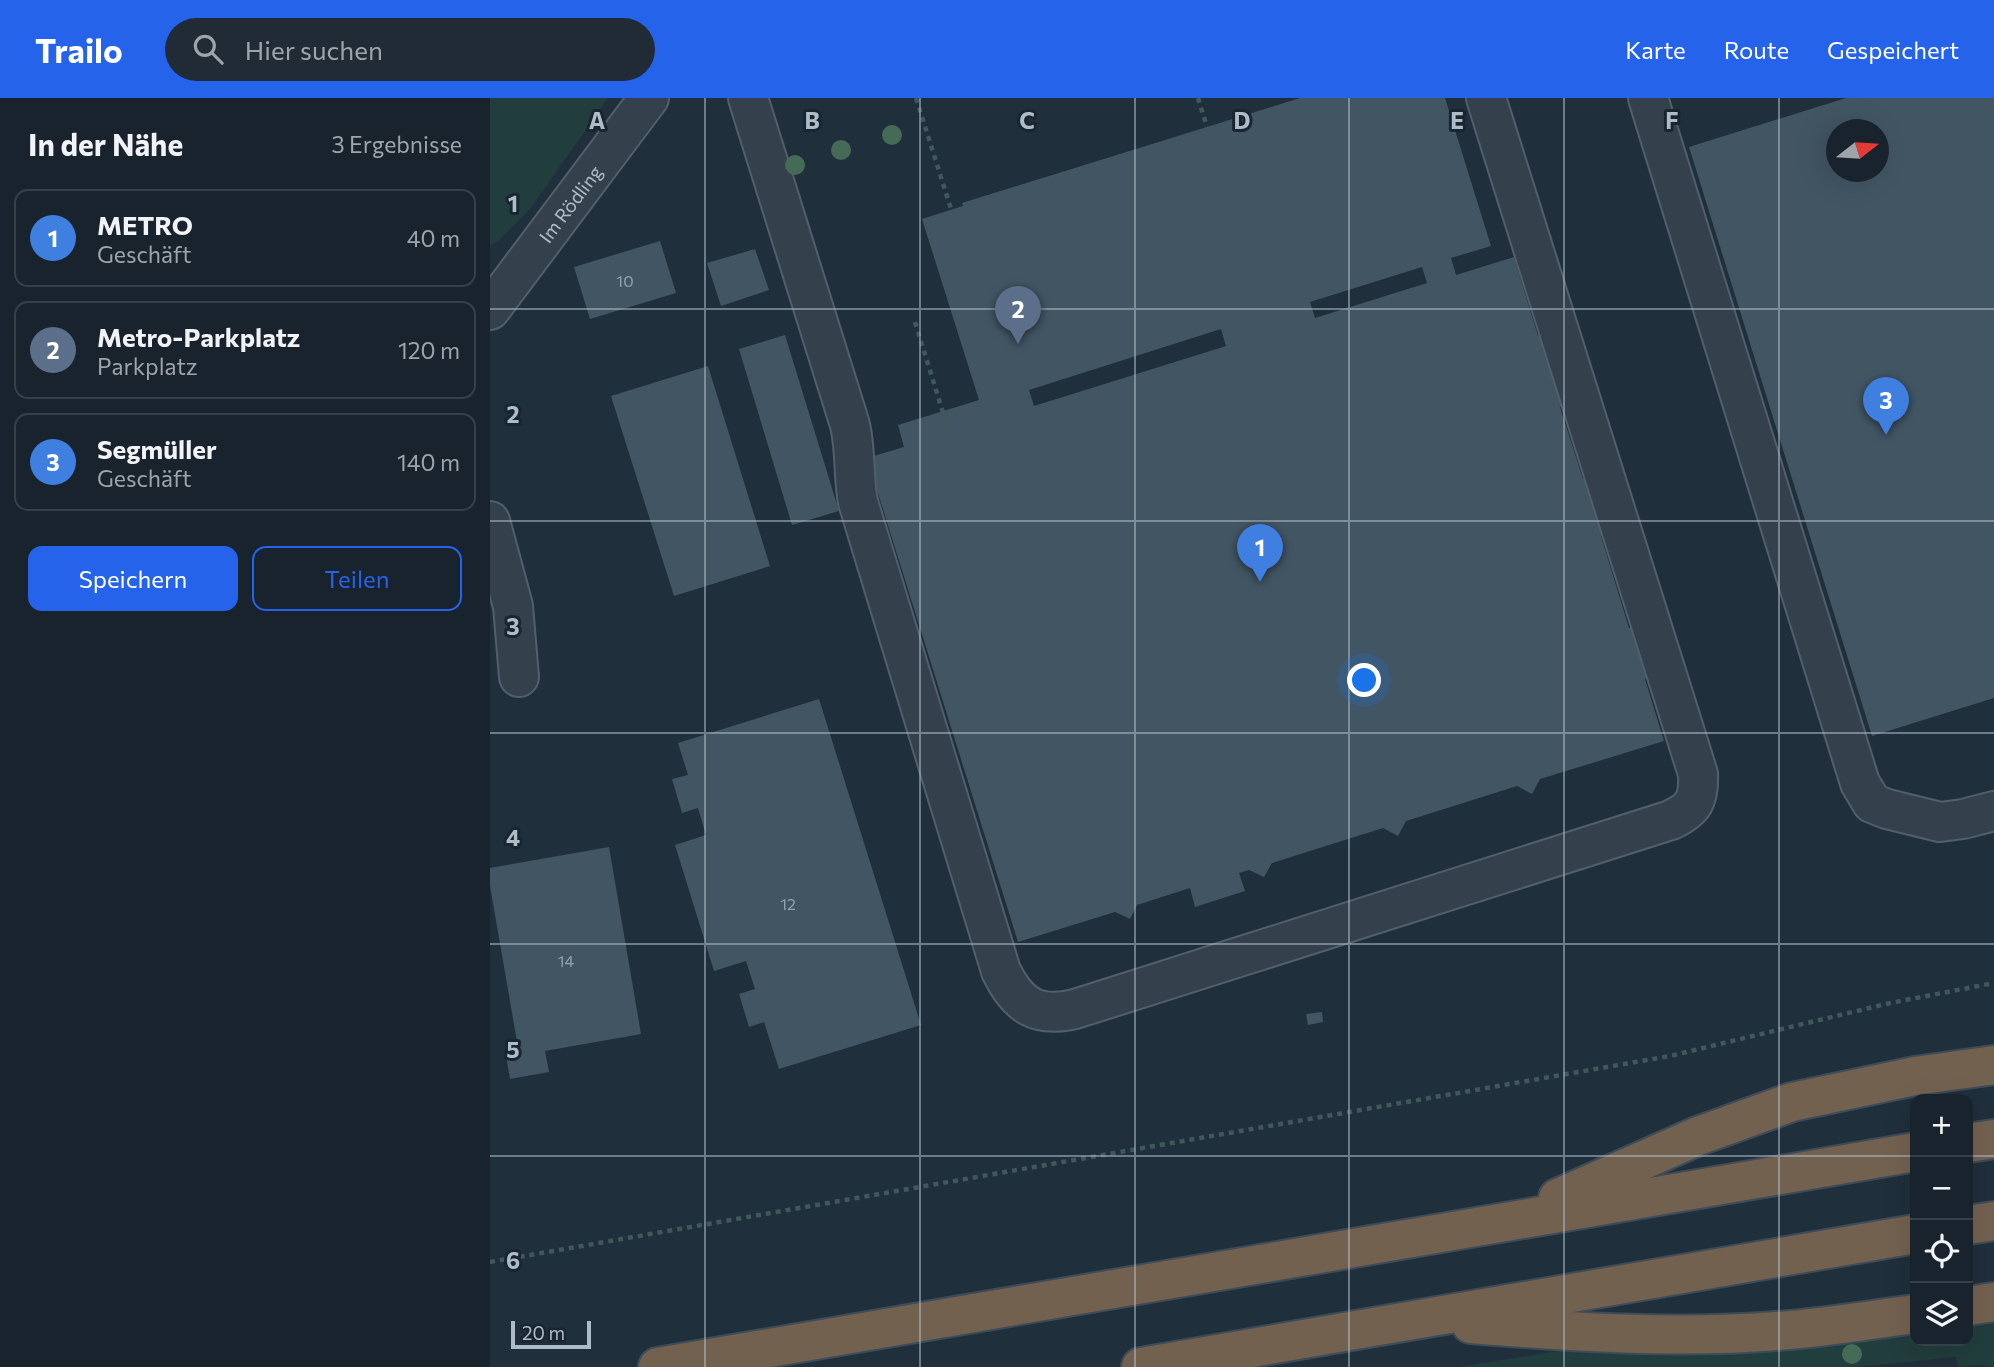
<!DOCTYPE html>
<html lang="de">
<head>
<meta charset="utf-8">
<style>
	:root { --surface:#18232d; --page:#212b35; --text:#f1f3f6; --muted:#9fa4aa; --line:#364049; --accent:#2563eb }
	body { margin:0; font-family:Commissioner,sans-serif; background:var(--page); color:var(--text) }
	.controls { position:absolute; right:21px; bottom:21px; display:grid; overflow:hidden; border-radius:14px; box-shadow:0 7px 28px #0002 }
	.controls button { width:63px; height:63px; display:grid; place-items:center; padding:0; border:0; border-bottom:2px solid var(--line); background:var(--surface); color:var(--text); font:35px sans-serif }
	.compass { position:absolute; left:1336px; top:21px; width:63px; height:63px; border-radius:50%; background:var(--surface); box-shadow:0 7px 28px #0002; rotate:73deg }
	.scale { position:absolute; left:21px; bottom:18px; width:80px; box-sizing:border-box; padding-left:7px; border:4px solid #aebcc8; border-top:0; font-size:19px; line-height:24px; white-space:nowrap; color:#aebcc8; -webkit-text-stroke:5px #192631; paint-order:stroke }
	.you { position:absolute; left:875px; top:583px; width:24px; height:24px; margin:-18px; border:5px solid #fff; border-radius:50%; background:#1a73e8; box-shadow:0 0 0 10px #1a73e833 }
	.badge { display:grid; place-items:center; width:46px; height:46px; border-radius:50%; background:var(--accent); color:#fff; font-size:23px; font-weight:700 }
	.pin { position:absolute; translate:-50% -58px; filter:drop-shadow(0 2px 4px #0008) }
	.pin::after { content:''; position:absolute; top:37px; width:24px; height:21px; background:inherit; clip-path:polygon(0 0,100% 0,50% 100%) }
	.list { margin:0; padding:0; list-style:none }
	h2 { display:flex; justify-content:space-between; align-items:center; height:91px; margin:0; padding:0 28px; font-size:30px }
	h2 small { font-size:23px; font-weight:400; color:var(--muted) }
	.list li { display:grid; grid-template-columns:46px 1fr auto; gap:21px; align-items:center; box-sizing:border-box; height:98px; margin:0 14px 14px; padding:0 14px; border:2px solid var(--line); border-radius:14px }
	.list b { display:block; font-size:26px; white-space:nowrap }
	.list p { margin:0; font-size:23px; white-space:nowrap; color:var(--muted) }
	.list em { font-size:23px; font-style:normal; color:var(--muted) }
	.actions { display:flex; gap:14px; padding:21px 28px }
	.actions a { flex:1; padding:16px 0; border:2px solid var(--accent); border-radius:14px; text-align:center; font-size:24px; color:var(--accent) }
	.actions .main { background:var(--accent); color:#fff }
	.icon { flex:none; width:38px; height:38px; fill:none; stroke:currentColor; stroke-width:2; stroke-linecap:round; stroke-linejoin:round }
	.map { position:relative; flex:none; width:1504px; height:1269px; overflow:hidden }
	header { display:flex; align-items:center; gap:42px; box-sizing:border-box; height:98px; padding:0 35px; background:var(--accent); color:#fff }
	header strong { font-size:33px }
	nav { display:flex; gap:38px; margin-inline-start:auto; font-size:24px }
	.search { width:490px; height:63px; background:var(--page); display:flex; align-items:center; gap:18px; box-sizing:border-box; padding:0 24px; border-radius:38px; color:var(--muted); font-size:26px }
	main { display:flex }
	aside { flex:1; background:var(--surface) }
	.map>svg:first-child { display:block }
	.green { fill:#223d3d }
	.building { fill:#425563; fill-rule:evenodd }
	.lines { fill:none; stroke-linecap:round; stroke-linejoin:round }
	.minor-casing { stroke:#515f6a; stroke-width:42 }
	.highway-casing { stroke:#3e4c57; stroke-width:42 }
	.path { stroke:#3f5959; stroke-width:4.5; stroke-dasharray:5 5; stroke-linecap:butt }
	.minor { stroke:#34414c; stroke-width:38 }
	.highway { stroke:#736150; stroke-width:38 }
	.tree { fill:#456a55 }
	.grid { fill:none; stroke:#aebcc8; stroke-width:2; stroke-opacity:0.55 }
	.labels { text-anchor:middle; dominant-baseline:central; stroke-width:6; stroke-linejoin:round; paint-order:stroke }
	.number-label { font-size:16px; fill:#93a2af }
	.street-label { font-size:19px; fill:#aebcc8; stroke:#192631 }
	.grid-label { font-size:23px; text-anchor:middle; font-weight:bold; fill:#aebcc8; stroke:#192631; stroke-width:6; stroke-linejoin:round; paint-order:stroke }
</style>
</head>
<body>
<header>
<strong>Trailo</strong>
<div class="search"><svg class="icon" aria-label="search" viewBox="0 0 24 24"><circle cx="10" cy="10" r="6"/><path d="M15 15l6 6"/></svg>Hier suchen</div>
<nav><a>Karte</a><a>Route</a><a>Gespeichert</a></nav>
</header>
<main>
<aside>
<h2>In der Nähe<small>3 Ergebnisse</small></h2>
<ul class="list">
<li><span class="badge" style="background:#3f7fe0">1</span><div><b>METRO</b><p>Geschäft</p></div><em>40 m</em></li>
<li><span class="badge" style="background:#5c6f8a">2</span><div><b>Metro-Parkplatz</b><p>Parkplatz</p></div><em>120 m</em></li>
<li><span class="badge" style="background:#3f7fe0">3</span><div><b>Segmüller</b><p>Geschäft</p></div><em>140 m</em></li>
</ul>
<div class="actions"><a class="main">Speichern</a><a>Teilen</a></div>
</aside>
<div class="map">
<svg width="1504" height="1269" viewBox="0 0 1504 1269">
	<rect width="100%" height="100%" fill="#202f3c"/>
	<g class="green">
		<polygon points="0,0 118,0 41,110 7,144 0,147"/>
		<polygon points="1504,1225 1504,1269 1487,1267 1468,1269 1466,1259 1367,1269 968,1269 1074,1252 1159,1250 1425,1233 1425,1243 1478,1243 1478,1229"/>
	</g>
	<g class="building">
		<path d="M810,0H955L1001,148L961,160L966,177L1024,159L1048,238L1076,232L1086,304L1070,309L1093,381L1110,380L1127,433L1111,438L1139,530L1157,529L1171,576L1155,581L1174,643L1050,681L1042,696L1027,688L916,723L908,738L893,730L782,765L774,779L759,772L749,775L755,793L705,809L700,790L647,807L640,821L625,814L528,844L377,360L414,349L408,327L489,302L432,121L473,108L472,105ZM932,169L937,185L825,220L820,204ZM731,231L736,248L544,308L539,292Z"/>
		<path d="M1356,0H1504V600L1382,638L1199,49ZM1346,32H1388V74H1346Z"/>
		<polygon points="170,143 186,195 100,221 84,169"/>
		<polygon points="265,151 279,192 231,208 217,165"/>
		<polygon points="295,237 349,413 302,427 249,251"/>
		<polygon points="218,268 280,468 184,498 121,298"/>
		<polygon points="329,601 431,927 289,971 274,924 259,929 249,896 265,891 256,863 224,873 185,747 216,737 208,710 192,715 182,681 198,677 188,645"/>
		<polygon points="119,749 151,936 55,953 59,974 20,981 16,957 29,955 0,788 0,770"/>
		<polygon points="832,914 833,924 818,927 816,916"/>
	</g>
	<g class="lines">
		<defs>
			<g id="minor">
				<path d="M258,0L360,327C366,352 363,378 368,404L511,873C528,908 547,920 585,911L1181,722C1204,711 1209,702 1208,676L996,0"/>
				<polyline points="1158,0 1370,685 1382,705 1397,711 1450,724 1473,721 1504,713"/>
				<path id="s1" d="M0,212L159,0"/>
				<polyline points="0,423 23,508 29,579"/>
			</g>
			<g id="highway">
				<polyline points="1478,1045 1504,1041"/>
				<polyline points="1068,1100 1208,1038 1302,1004 1425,978 1504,967"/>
				<polyline points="1478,1127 1504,1123"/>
				<polyline points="1478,1208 1504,1204"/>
				<path d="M981,1226C1082,1234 1185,1241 1287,1233C1333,1230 1379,1222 1425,1216"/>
				<polyline points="168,1269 1425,1054"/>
				<polyline points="651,1269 1425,1136"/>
			</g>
		</defs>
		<use href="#minor" class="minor-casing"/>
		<use href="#highway" class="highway-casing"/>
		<g class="path">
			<polyline points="426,0 461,111"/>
			<polyline points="708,0 717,29"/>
			<polyline points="425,224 463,347"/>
			<polyline points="0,1164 1180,958 1400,905 1504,885"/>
		</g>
		<use href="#minor" class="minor"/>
		<use href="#highway" class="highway"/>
	</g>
	<g class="tree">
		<circle cx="402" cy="37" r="10"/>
		<circle cx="351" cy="52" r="10"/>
		<circle cx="305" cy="67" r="10"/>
		<circle cx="1362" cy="1256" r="10"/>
	</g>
	<path class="grid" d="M215,0V1269M430,0V1269M645,0V1269M859,0V1269M1074,0V1269M1289,0V1269M0,211H1504M0,423H1504M0,635H1504M0,846H1504M0,1058H1425M1478,1058H1504"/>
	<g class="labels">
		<g class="number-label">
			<text x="135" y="182">10</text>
			<text x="298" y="805">12</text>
			<text x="76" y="862">14</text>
		</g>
		<g class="street-label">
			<text stroke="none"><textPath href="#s1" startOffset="133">Im Rödling</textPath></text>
		</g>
	</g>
	<g class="grid-label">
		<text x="107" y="31">A</text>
		<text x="322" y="31">B</text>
		<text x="537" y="31">C</text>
		<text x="752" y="31">D</text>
		<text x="967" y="31">E</text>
		<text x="1182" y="31">F</text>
		<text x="23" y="114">1</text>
		<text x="23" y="325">2</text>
		<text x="23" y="537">3</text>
		<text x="23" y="748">4</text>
		<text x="23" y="960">5</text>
		<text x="23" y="1171">6</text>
	</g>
</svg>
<div class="controls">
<button>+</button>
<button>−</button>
<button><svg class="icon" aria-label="locate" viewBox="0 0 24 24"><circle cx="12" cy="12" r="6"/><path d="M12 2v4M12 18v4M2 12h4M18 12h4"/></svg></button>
<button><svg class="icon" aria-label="layers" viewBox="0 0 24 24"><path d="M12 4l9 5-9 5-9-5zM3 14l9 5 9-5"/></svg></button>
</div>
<svg class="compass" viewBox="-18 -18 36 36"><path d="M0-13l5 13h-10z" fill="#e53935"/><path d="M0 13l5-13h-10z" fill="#9fa4aa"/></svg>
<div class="scale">20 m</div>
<div class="you"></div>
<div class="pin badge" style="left:770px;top:484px;background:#3f7fe0">1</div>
<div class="pin badge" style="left:528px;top:246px;background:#5c6f8a">2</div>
<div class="pin badge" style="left:1396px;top:337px;background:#3f7fe0">3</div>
</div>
</main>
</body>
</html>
